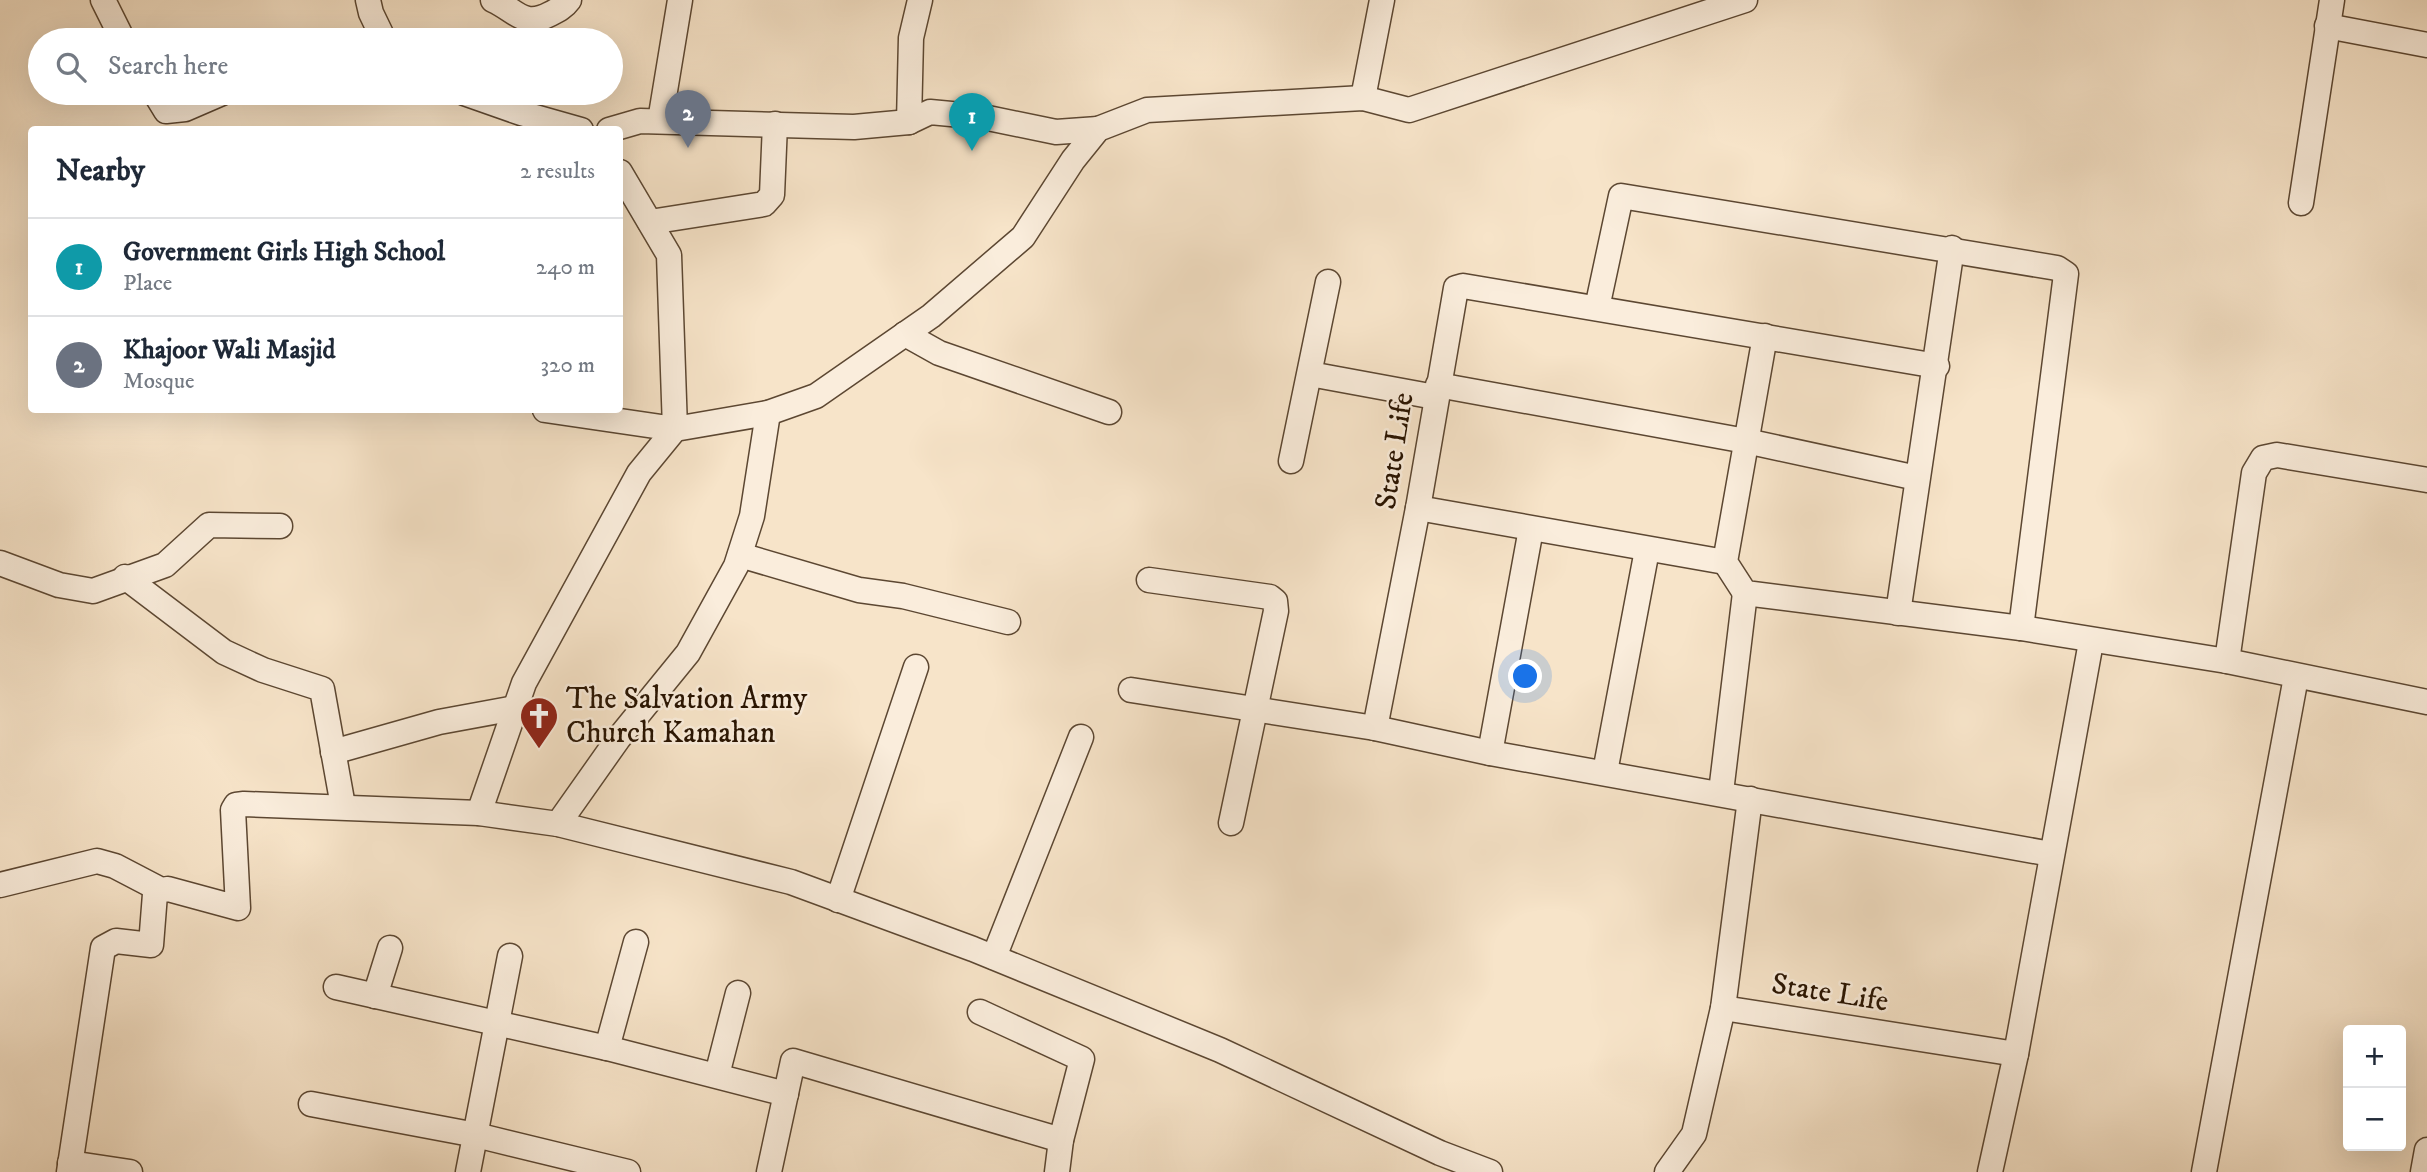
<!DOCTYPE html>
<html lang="en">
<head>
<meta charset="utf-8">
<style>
	:root { --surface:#fff; --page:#f6f6f7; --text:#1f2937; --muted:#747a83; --line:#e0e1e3; --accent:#8f2418 }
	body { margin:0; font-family:"IM FELL DW Pica",serif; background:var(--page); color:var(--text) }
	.controls { position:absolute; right:21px; bottom:21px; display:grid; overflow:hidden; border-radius:7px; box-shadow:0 7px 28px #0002 }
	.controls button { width:63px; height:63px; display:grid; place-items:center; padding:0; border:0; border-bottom:2px solid var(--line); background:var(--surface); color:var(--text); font:35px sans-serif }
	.you { position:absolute; left:1526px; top:677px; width:24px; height:24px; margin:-18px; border:5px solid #fff; border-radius:50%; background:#1a73e8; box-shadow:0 0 0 10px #1a73e833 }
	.badge { display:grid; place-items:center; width:46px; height:46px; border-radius:50%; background:var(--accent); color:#fff; font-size:23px; font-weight:700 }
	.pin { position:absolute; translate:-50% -58px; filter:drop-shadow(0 2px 4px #0008) }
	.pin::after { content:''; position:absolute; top:37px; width:24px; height:21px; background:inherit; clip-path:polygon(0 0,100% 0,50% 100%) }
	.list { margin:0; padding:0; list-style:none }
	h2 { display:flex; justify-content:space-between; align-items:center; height:91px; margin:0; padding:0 28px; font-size:30px }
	h2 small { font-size:23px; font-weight:400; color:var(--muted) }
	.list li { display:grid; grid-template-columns:46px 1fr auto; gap:21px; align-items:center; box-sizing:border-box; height:98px; padding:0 28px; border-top:2px solid var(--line) }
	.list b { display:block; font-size:26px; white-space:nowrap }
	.list p { margin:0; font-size:23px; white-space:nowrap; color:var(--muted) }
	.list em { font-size:23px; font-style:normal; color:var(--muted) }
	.icon { flex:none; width:38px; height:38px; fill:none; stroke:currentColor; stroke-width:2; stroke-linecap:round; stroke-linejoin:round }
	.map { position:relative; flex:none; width:2427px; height:1172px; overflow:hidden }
	.search { position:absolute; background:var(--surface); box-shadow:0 7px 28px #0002; left:28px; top:28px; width:595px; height:77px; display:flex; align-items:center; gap:18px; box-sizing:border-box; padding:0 24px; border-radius:38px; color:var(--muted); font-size:26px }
	.panel { position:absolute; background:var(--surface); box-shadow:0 7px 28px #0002; left:28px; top:126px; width:595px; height:287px; border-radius:7px }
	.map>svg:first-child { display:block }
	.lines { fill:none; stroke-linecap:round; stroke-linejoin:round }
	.minor-casing { stroke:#5c4732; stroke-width:27 }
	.minor { stroke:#faeddc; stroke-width:24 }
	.labels { text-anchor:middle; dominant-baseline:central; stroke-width:5; stroke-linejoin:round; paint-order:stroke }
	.street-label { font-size:30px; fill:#281300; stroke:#faeddc }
	.poi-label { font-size:30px; fill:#281300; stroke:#faeddc; text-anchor:start }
</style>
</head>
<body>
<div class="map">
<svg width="2427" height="1172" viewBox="0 0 2427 1172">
	<rect width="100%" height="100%" fill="#f7e4c9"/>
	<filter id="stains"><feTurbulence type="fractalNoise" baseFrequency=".00286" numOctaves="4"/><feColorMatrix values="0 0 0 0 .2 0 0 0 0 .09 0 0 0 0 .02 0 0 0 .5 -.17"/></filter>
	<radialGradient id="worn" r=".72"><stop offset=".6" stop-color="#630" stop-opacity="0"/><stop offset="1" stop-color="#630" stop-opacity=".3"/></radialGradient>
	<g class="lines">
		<defs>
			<g id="minor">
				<polyline points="103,0 123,40"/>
				<polyline points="368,0 371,13 384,40"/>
				<path d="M493,0C517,11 523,28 550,14C558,10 564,7 569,0"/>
				<polyline points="2327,26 2427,45"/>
				<polyline points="155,93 166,111 185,109 222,93"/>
				<polyline points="464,93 521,113 581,130"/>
				<polyline points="1363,98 1382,0"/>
				<polyline points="660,121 680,0"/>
				<polyline points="909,122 911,38 920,0"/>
				<polyline points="609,130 640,121 854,127 909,122 930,112 983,117 1056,132 1098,129"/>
				<polyline points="2301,203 2332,0"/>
				<polyline points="650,222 764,204 772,195 775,124"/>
				<polyline points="1597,308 1621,196 2057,268 2066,274 2021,628"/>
				<polyline points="905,334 939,353 1109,412"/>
				<polyline points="1765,336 1725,562 1745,593 2021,628 2227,661 2427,702"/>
				<polyline points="1310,374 1435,397"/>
				<polyline points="1438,385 1746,441 1917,478"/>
				<polyline points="545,410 675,429 669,255 620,172"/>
				<polyline points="1291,461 1328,282"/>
				<polyline points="1418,508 1725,562"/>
				<polyline points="740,555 859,590 903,596 1008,622"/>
				<polyline points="0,563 59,585 93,591 165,565 209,525 280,526"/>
				<polyline points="125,577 224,652 263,670 322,689 343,806"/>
				<polyline points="1149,580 1270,597 1275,601 1276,611 1231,823"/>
				<polyline points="1898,613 1952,248"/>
				<polyline points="2227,661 2254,473 2263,458 2277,455 2427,480"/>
				<polyline points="1131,690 1375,728 1490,753 2051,854"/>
				<polyline points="1375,728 1418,508 1456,288 1463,286 1937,366"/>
				<polyline points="333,752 439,722 515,708"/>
				<polyline points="1490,753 1531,529"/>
				<polyline points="1605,772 1647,550"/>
				<polyline points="1721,792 1745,593"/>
				<polyline points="479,813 524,683 639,473 675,429 768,413 816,396 931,316 1023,237 1073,160 1098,129 1147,110 1363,98 1409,110 1745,0"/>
				<polyline points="558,824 618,739 688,653 736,566 752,516 768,413"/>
				<polyline points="0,885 97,861 115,866 161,890 168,889 238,908 233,810 236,805 244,804 479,813 558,824 791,882 973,949 1220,1050 1440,1153 1490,1172"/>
				<polyline points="838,900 916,667"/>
				<polyline points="994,957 1081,737"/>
				<polyline points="336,987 607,1048 786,1094"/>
				<polyline points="375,996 390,948"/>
				<polyline points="1723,1008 2016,1054"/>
				<polyline points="980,1012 1082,1059 1061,1140 1057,1172"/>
				<polyline points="607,1048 636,942"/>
				<polyline points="717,1075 738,993"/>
				<polyline points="311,1104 476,1135 628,1172"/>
				<polyline points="70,1163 130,1172"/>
				<polyline points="69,1172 103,948 116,941 151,945 155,894 161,890"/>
				<polyline points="468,1172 510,956"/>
				<polyline points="769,1172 793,1061 1061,1140"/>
				<polyline points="1667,1172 1694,1134 1723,1008 1750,799"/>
				<polyline points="1990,1172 2016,1054 2091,642"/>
				<polyline points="2204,1172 2296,677"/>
				<polyline points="2423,1172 2427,1150"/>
			</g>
		</defs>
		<use href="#minor" class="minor-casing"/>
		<use href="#minor" class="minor"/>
	</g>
	<defs>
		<symbol id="church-pin" viewBox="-11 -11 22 30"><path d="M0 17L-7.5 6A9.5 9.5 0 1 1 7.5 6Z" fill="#8f2418" stroke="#faeddc"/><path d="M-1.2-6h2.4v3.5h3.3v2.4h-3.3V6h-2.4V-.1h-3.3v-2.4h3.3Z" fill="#fff"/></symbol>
	</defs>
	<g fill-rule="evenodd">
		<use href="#church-pin" x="517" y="694" width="44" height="60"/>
	</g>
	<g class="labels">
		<g class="street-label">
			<text transform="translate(1395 451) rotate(-81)">State Life</text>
			<text transform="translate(1830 993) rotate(9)">State Life</text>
		</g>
		<g class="poi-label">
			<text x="566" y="699">The Salvation Army<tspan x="566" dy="34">Church Kamahan</tspan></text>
		</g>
	</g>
	<rect width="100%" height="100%" filter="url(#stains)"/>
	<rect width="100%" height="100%" fill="url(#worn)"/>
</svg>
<div class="controls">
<button>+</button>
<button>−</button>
</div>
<div class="you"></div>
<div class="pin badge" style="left:972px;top:151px;background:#0f9aa8">1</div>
<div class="pin badge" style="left:688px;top:148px;background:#6b7280">2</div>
<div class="search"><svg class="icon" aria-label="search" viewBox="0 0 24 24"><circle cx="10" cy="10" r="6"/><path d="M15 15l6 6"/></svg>Search here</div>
<section class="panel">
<h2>Nearby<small>2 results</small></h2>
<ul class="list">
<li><span class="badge" style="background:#0f9aa8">1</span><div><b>Government Girls High School</b><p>Place</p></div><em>240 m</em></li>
<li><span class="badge" style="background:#6b7280">2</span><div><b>Khajoor Wali Masjid</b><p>Mosque</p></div><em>320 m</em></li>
</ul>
</section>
</div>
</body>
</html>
